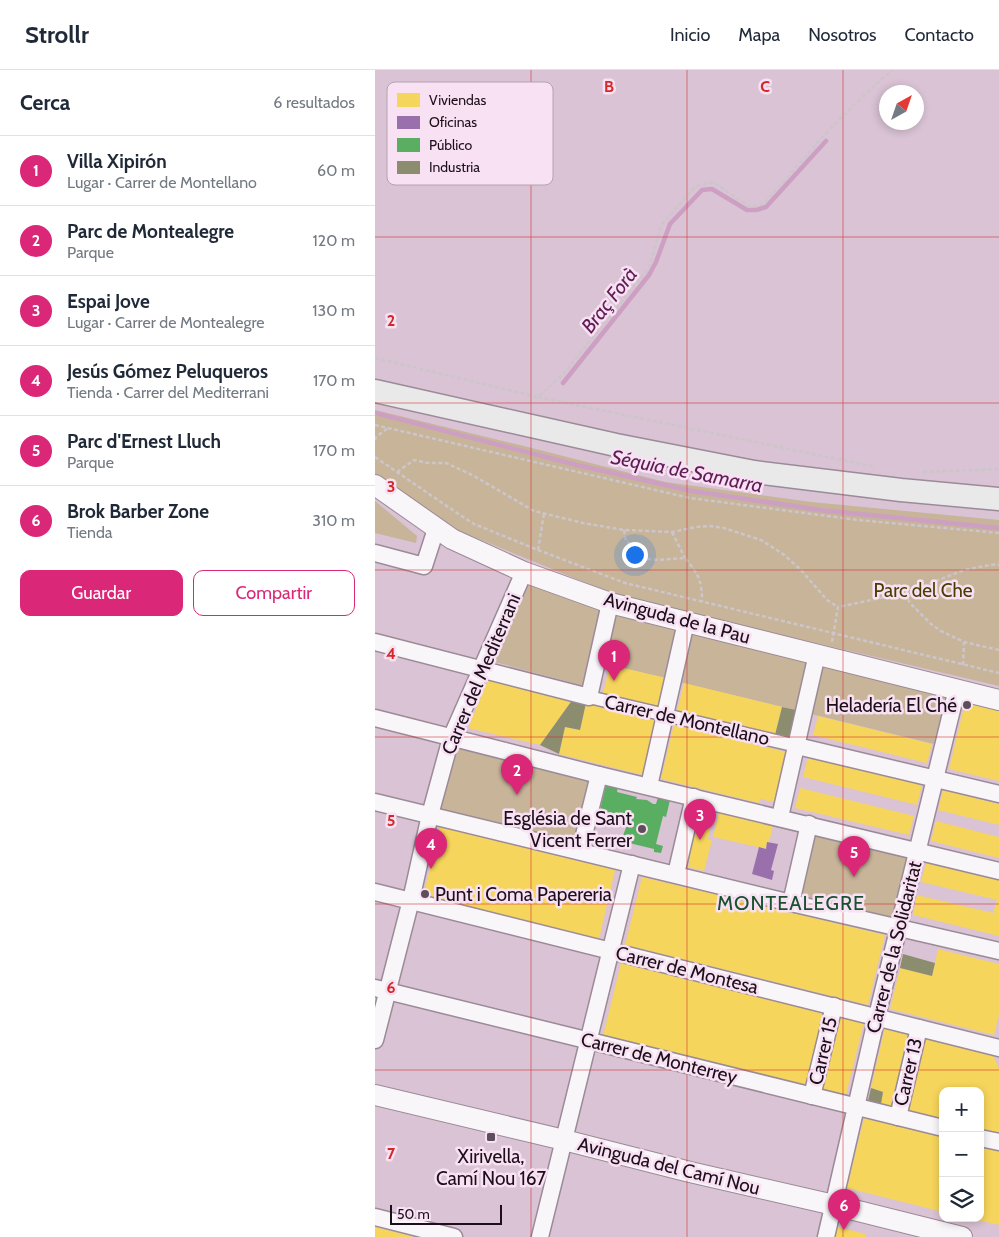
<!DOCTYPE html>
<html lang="es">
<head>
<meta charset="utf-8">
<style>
	:root { --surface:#fff; --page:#f2f2f3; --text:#1f2937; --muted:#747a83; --line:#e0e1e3; --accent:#db2777 }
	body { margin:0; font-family:Cabin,sans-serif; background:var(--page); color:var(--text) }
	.controls { position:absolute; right:15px; bottom:15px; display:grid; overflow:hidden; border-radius:10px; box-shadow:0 2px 8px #0003 }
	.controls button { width:45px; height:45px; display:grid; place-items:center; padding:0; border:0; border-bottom:1px solid var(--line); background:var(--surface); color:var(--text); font:25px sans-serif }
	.compass { position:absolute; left:504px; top:15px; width:45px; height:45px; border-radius:50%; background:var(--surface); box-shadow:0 2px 8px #0003; rotate:40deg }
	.scale { position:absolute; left:15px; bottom:12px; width:112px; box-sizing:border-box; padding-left:5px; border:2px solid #1c0e1a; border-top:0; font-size:14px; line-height:18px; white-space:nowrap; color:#1c0e1a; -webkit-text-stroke:4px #f7e1f2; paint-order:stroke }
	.you { position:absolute; left:259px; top:484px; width:18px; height:18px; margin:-12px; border:4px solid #fff; border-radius:50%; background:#1a73e8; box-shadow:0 0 0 8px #1a73e833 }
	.badge { display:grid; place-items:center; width:32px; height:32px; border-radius:50%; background:var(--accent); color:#fff; font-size:16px; font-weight:700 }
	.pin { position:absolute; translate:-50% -41px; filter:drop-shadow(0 1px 2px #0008) }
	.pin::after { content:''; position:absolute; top:26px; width:18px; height:15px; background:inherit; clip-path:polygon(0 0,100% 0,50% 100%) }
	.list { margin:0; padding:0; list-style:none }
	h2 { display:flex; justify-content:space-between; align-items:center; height:65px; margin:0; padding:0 20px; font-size:21px }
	h2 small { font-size:16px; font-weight:400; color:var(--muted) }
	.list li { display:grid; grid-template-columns:32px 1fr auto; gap:15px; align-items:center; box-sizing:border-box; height:70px; padding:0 20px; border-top:1px solid var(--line) }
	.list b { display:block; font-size:19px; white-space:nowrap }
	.list p { margin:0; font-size:16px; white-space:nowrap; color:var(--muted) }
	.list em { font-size:16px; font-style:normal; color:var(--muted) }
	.actions { display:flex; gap:10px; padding:15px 20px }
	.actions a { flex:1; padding:11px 0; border:1px solid var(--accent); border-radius:10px; text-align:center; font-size:18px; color:var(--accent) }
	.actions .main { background:var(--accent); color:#fff }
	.icon { flex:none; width:28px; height:28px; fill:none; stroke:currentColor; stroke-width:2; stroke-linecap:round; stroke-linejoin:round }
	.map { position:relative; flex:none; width:624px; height:1167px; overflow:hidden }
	header { display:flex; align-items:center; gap:30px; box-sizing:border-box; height:70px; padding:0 25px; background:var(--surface); border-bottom:1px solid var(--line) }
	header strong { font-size:24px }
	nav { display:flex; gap:28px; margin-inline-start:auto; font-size:18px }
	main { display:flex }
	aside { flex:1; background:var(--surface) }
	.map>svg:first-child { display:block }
	.green { fill:#c7b499 }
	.homes { fill:#f6d55c }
	.offices { fill:#9970ab }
	.public { fill:#5aae61 }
	.industry { fill:#8c8c6e }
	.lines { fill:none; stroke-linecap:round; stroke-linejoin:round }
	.stream { stroke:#cd9fc3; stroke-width:4.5 }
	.pedestrian-casing { stroke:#9b8a98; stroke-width:15 }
	.minor-casing { stroke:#9b8a98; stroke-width:19 }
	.tertiary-casing { stroke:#9b8a98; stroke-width:22 }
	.secondary-casing { stroke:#9b8a98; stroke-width:25 }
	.path { stroke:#ccc6cb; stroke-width:2.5; stroke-dasharray:4 2.5; stroke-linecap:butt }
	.pedestrian { stroke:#f9f6f9; stroke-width:12 }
	.minor { stroke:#f9f6f9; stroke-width:16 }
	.tertiary { stroke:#f9f6f9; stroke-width:20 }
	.secondary { stroke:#e9e9ea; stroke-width:22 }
	.grid { fill:none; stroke:#d62828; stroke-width:1; stroke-opacity:0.55 }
	.poi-dot { fill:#5e4d5b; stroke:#f7e1f2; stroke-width:2 }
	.labels { text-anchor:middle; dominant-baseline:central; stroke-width:5; stroke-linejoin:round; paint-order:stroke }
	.park-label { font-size:19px; fill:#493c02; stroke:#f7e1f2 }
	.street-label { font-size:19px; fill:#1c0e1a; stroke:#f7e1f2 }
	.poi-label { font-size:19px; fill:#1c0e1a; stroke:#f7e1f2; text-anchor:end }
	.water-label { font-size:20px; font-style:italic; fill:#5f1c55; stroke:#f7e1f2 }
	.neighbourhood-label { font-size:20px; letter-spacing:1px; fill:#195030; stroke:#f7e1f2 }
	.key { fill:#f7e1f2; stroke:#b5a2b1; stroke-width:1 }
	.key-label { font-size:14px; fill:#1c0e1a }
	.grid-label { font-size:16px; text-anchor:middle; font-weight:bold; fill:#d62828; stroke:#f7e1f2; stroke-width:5; stroke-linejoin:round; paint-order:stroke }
</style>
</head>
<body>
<header>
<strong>Strollr</strong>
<nav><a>Inicio</a><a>Mapa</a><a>Nosotros</a><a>Contacto</a></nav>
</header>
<main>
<aside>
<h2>Cerca<small>6 resultados</small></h2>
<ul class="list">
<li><span class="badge">1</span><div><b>Villa Xipirón</b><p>Lugar · Carrer de Montellano</p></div><em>60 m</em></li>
<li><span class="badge">2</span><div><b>Parc de Montealegre</b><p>Parque</p></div><em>120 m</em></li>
<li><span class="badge">3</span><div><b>Espai Jove</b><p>Lugar · Carrer de Montealegre</p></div><em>130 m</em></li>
<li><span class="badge">4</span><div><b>Jesús Gómez Peluqueros</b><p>Tienda · Carrer del Mediterrani</p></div><em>170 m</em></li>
<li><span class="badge">5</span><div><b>Parc d'Ernest Lluch</b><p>Parque</p></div><em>170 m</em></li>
<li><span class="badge">6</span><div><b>Brok Barber Zone</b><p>Tienda</p></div><em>310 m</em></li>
</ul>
<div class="actions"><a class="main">Guardar</a><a>Compartir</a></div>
</aside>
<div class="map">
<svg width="624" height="1167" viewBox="0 0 624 1167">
	<rect width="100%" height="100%" fill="#d9c3d4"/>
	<g class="green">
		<polygon points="0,340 153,377 290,412 436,432 624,450 624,616 245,527 82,460 0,405"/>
		<polygon points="0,431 42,466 41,473 0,463"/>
		<polygon points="152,507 235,534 209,616 120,592"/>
		<polygon points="242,541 307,557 295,609 230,594"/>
		<polygon points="316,559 438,588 425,641 303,612"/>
		<polygon points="445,589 571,626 559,674 432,643"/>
		<polygon points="81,675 219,709 203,774 65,740"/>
		<polygon points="440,764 532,786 517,850 425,828"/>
	</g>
	<g class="homes">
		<polygon points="235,595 291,608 284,637 228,623"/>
		<polygon points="114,608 198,629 165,675 93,658"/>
		<polygon points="309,613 407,637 400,665 302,641"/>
		<polygon points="211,633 281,650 268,705 184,684 190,657 205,660"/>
		<polygon points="590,633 624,641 624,711 574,699"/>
		<polygon points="443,646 557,674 552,693 438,665"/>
		<polygon points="299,654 411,682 399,732 385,729 384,733 286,709"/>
		<polygon points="433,687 547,715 542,735 428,707"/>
		<polygon points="425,718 539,746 534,765 420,738"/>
		<polygon points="568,720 624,734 624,755 563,740"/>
		<polygon points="323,737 339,741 333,769 337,770 329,801 313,797 315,791 310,790"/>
		<polygon points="344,742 398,755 394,772 392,772 391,779 338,767"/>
		<polygon points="561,751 624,767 624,788 556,771"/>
		<polygon points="65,757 240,800 224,869 48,827"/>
		<polygon points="551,793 624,810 624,866 538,845 542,825 618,843 622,830 546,812"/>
		<polygon points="267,807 510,865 493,935 250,875"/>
		<polygon points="563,879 624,894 624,945 619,965 515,939 525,898 557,906"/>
		<polygon points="246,893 451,943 434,1017 228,966"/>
		<polygon points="462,946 489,952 471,1025 444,1019"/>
		<polygon points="510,957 537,964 519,1037 506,1034 508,1022 496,1018"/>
		<polygon points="548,967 617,983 624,998 624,1063 605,1058 605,1021 568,1021 568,1049 530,1040"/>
		<polygon points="489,1048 568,1067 568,1142 472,1118"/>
		<polygon points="605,1076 624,1081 624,1155 599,1149 605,1148"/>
		<polygon points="0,1157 37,1166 37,1167 0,1167"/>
		<polygon points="462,1157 491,1164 490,1167 460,1167"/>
	</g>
	<polygon class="offices" points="392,772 403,774 396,800 399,801 397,810 377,804 384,777 391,779"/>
	<polygon class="public" points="231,715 243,717 242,722 262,727 261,729 272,730 278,734 281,734 283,727 295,730 291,747 288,746 281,774 288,776 286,783 279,782 279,779 246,771 255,747 225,740"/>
	<g class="industry">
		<polygon points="198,629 211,633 205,660 190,657 184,684 165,675"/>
		<polygon points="407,637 421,640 414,669 400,665"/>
		<polygon points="528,884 560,893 557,906 525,898"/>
		<polygon points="496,1018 508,1022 506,1034 493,1031"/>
	</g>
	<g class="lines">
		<g class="stream">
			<polyline points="188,313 274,205 281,192 295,154 327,120 337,119 372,140 381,140 391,137 451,71"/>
			<polyline points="0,343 202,395 317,421 445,440 624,458"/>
		</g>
		<defs>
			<polyline id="pedestrian" points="214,627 422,676"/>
			<g id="minor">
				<polyline points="0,483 49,496 61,459"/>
				<polyline points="0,572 214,627 235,533"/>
				<polyline points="0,648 224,705 624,801"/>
				<polyline points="422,676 624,724"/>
				<polyline points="274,716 311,552"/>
				<polyline points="0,732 416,833 624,881"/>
				<polyline points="405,747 442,584"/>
				<polyline points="205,781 224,705"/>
				<polyline points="301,804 319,727"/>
				<polyline points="0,822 624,978"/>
				<polyline points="416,833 434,754"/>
				<polyline points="0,918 568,1058"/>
				<polyline points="0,970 36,830 55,745 76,668 149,502"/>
				<polyline points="437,1026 459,936"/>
				<polyline points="523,1047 544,958"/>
				<polyline points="605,1068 624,1072"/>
				<polyline points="0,1147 79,1167"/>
				<polyline points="165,1167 257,794"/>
				<polyline points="451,1167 502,946 582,619"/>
			</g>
			<g id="tertiary">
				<polyline points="0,415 77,469 149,502 235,533 624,630"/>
				<polyline points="0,1025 189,1070 315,1102 459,1135 587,1167"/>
			</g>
			<polyline id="secondary" points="0,321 241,375 379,402 526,420 624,429"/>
		</defs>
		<use href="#pedestrian" class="pedestrian-casing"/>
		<use href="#minor" class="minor-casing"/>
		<use href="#tertiary" class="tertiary-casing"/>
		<use href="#secondary" class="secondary-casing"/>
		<g class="path">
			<polyline points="0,288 163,327 189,303 274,198 286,155 321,116 338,112 375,137 390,133 452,62 484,30 517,0"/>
			<polyline points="163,327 501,397"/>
			<polyline points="0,355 315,428 483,450 624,463"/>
			<polyline points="0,370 1,367 13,358"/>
			<polyline points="0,387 82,443 99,454 163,480 250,513 624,603"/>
			<polyline points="22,402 39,390 53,393 71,393 99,406 159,441 208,453 249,460 297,462 321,457 335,456 349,458 386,470 408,484 426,500 452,530 463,537"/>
			<polyline points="548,402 624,399"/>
			<path d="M249,460L251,471L272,489L283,490L310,488C324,505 327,511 327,532"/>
			<polyline points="297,462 310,488"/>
			<polyline points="163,480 169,443"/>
			<polyline points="530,523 589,500 621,494 624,495"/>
			<polyline points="457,572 463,537 530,523 535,533 556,554 566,561 589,572 624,580"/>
			<polyline points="588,595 589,572"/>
		</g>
		<use href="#pedestrian" class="pedestrian"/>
		<use href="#minor" class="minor"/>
		<use href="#tertiary" class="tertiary"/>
		<use href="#secondary" class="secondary"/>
	</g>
	<path class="grid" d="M156,0V1167M312,0V1167M468,0V1167M0,167H624M0,333H624M0,500H624M0,667H624M0,834H624M0,1000H624"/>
	<g class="poi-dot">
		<circle cx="592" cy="635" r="5"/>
		<circle cx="267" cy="759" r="5"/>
		<circle cx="50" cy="824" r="5"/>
		<rect x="111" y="1062" width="10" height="10" rx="2.5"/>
	</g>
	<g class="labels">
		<g class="park-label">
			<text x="548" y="520">Parc del Che</text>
		</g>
		<g class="street-label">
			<text transform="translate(302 548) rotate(15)">Avinguda de la Pau</text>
			<text transform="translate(106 604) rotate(-67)">Carrer del Mediterrani</text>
			<text transform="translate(312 650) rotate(13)">Carrer de Montellano</text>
			<text transform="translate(519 877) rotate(-76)">Carrer de la Solidaritat</text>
			<text transform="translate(312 900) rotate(14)">Carrer de Montesa</text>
			<text transform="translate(448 981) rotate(-77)">Carrer 15</text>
			<text transform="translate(284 988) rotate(14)">Carrer de Monterrey</text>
			<text transform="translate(533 1002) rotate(-77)">Carrer 13</text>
			<text transform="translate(294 1096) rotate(14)">Avinguda del Camí Nou</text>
		</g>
		<g class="poi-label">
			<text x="582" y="635">Heladería El Ché</text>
			<text x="257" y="748">Església de Sant<tspan x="257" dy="22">Vicent Ferrer</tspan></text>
			<text x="60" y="824" text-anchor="start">Punt i Coma Papereria</text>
			<text x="116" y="1086" text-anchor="middle">Xirivella,<tspan x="116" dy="22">Camí Nou 167</tspan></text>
		</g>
		<g class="water-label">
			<text transform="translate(234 230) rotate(-52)">Braç Forà</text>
			<text transform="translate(312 401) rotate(11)">Séquia de Samarra</text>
		</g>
		<g class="neighbourhood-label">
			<text x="416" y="833">MONTEALEGRE</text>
		</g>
	</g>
	<rect x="12" y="12" width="166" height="103" rx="8" class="key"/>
	<rect x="22" y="23" width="23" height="14" fill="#f6d55c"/>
	<rect x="22" y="46" width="23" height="13" fill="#9970ab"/>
	<rect x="22" y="68" width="23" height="14" fill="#5aae61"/>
	<rect x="22" y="91" width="23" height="13" fill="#8c8c6e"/>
	<g class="key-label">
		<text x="54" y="35">Viviendas</text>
		<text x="54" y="57">Oficinas</text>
		<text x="54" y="80">Público</text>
		<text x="54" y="102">Industria</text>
	</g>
	<g class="grid-label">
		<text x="234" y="22">B</text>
		<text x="390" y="22">C</text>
		<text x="16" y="256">2</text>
		<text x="16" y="422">3</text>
		<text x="16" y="589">4</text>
		<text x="16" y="756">5</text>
		<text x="16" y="923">6</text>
		<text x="16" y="1089">7</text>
	</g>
</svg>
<div class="controls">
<button>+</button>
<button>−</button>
<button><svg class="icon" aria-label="layers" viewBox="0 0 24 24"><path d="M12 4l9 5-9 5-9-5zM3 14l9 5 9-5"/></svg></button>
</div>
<svg class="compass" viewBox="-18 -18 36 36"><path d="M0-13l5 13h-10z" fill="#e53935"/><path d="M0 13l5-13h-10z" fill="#747a83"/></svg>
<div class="scale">50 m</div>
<div class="you"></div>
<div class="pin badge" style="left:239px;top:611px">1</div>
<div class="pin badge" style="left:142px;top:725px">2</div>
<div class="pin badge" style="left:325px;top:770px">3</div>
<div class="pin badge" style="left:56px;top:799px">4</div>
<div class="pin badge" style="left:479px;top:807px">5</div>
<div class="pin badge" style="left:469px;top:1160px">6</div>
</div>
</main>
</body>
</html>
